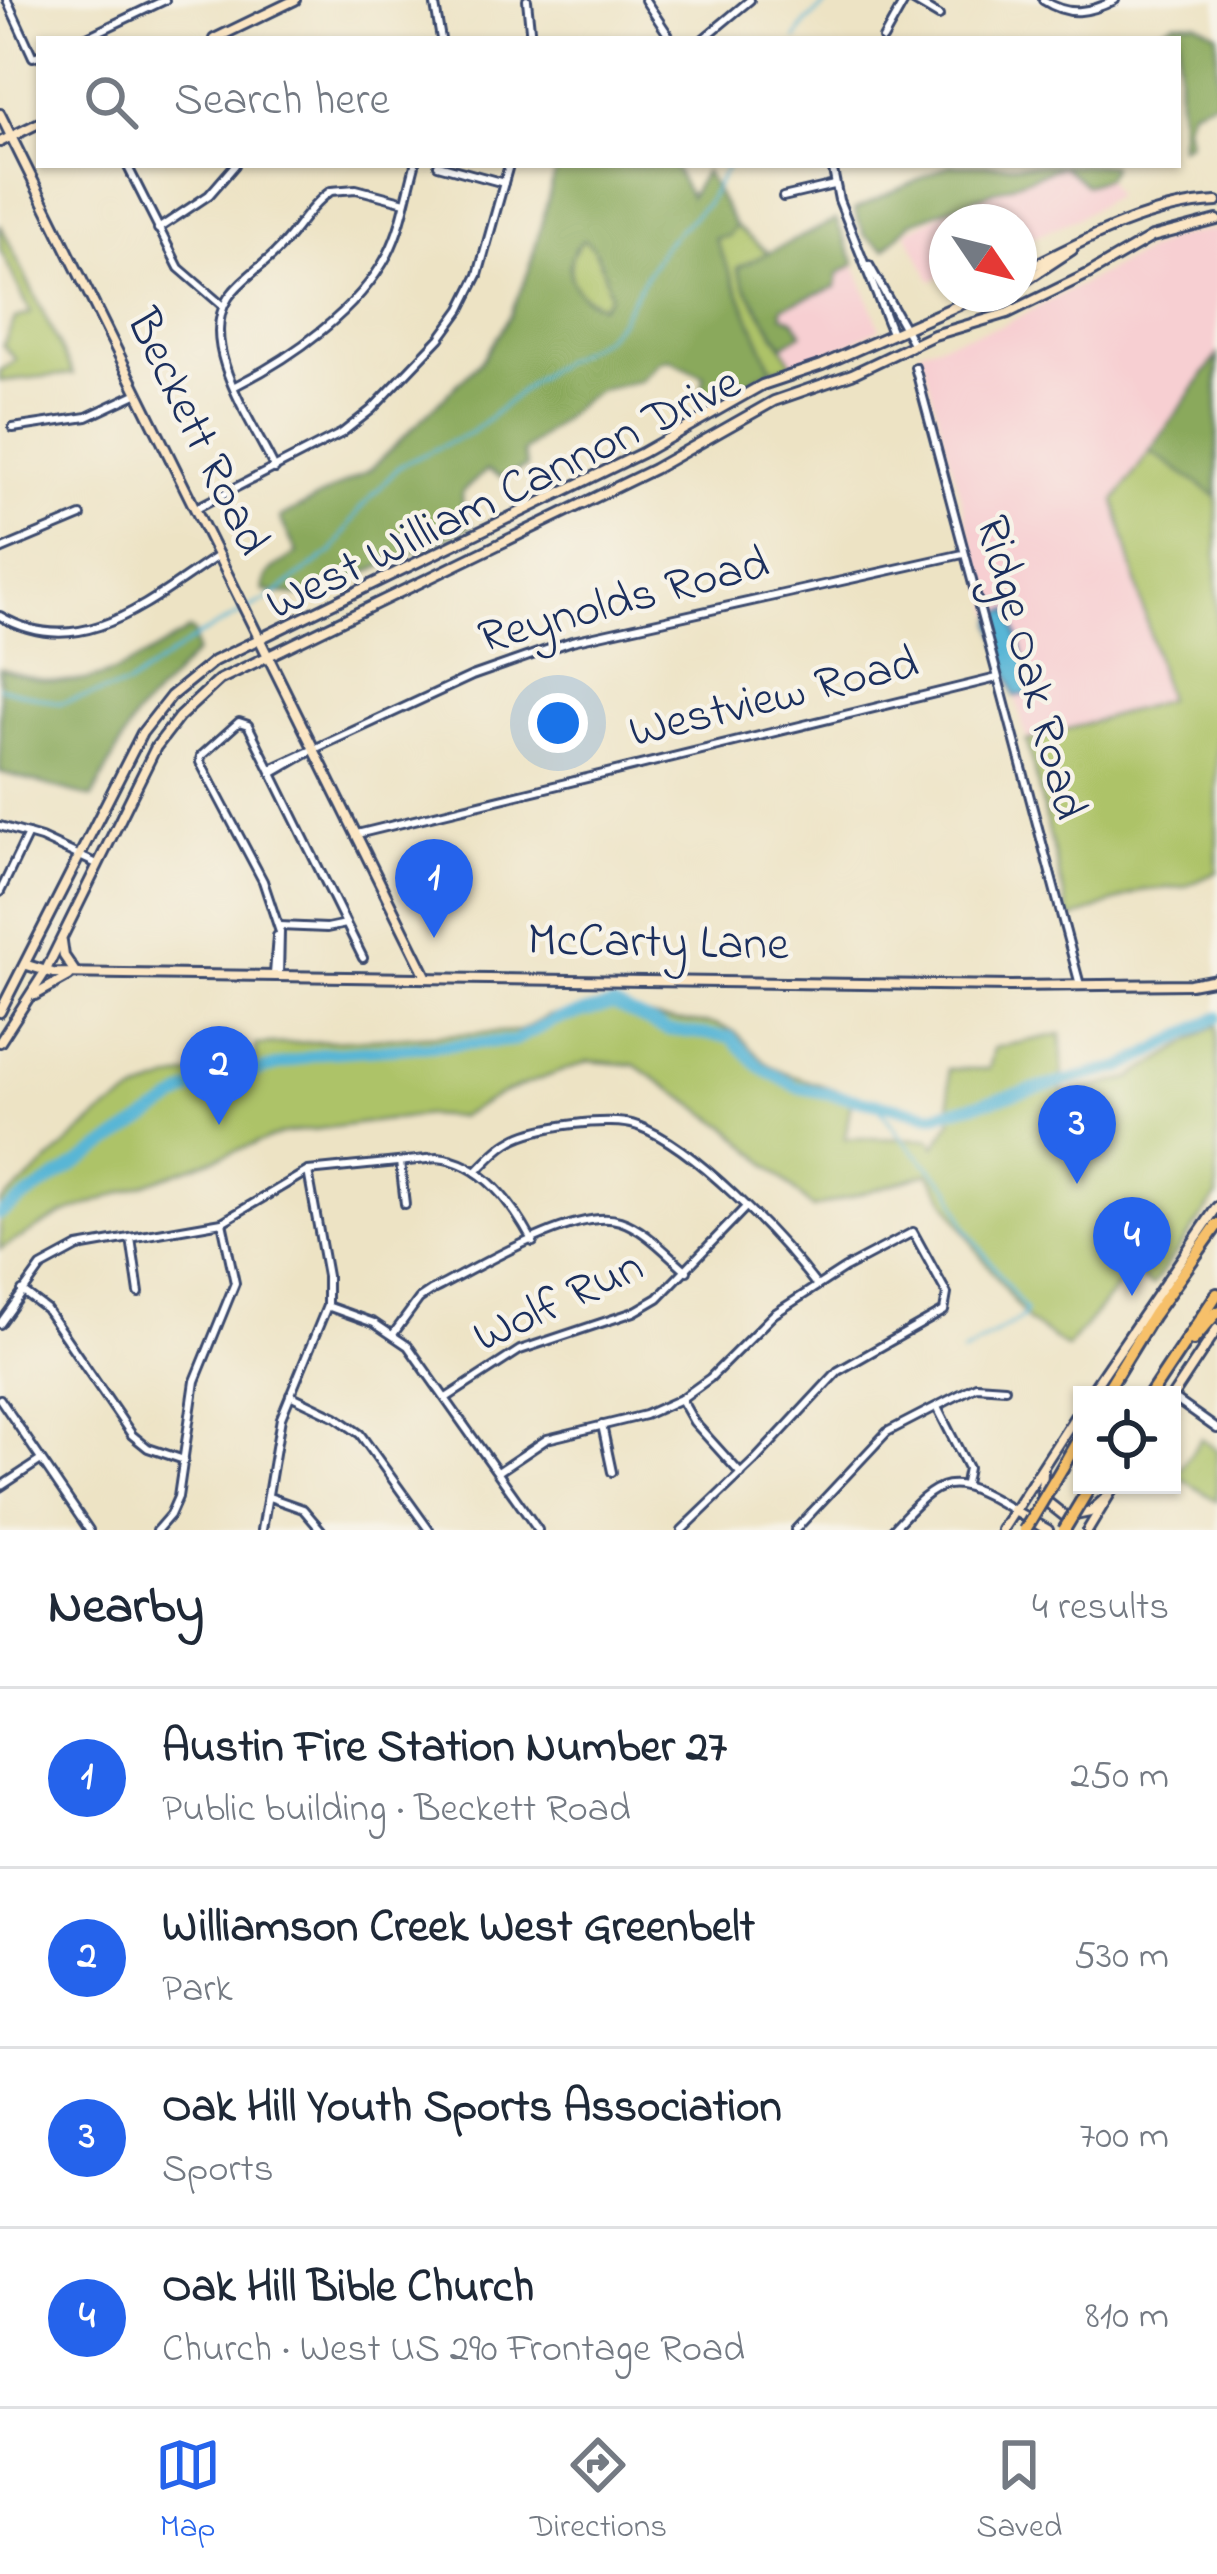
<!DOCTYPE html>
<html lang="en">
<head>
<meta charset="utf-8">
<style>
	:root { --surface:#fff; --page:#f6f6f7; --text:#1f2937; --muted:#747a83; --line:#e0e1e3; --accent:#2563eb }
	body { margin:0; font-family:"Indie Flower",sans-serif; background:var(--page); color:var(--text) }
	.controls { position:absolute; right:36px; bottom:36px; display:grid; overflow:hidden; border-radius:0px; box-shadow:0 3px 9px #0004 }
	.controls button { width:108px; height:108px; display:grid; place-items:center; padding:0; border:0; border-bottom:3px solid var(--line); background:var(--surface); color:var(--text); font:60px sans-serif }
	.compass { position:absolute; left:929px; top:204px; width:108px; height:108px; border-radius:50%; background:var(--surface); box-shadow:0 3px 9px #0004; rotate:125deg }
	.you { position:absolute; left:558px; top:723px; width:42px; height:42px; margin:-30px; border:9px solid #fff; border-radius:50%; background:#1a73e8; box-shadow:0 0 0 18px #1a73e833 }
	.badge { display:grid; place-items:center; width:78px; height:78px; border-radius:50%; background:var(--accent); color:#fff; font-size:39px; font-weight:700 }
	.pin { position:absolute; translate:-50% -99px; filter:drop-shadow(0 3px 6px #0008) }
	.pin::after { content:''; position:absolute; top:63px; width:42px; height:36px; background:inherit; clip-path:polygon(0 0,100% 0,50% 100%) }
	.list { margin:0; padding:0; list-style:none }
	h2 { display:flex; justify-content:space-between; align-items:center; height:156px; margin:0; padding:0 48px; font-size:51px }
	h2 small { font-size:39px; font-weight:400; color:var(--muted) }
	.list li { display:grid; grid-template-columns:78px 1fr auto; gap:36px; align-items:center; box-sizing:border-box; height:180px; padding:0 48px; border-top:3px solid var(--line) }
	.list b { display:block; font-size:45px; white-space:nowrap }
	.list p { margin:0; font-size:39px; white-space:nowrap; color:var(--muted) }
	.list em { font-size:39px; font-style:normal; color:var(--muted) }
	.icon { flex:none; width:66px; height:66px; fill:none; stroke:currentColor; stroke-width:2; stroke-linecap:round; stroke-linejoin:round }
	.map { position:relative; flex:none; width:1217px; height:1530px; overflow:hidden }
	.search { position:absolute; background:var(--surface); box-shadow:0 3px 9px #0004; left:36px; right:36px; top:36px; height:132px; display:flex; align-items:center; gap:30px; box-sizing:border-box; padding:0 42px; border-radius:0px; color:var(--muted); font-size:45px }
	.sheet { height:876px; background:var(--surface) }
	nav { display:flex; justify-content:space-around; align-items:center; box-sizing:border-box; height:168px; border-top:3px solid var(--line); background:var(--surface); font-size:33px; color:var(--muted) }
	nav a { display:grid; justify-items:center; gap:6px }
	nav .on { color:var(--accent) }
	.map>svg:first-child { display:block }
	.built { fill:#f7cfd2 }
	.green { fill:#adc368; stroke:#647963; stroke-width:3 }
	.forest { fill:#8aa95c; stroke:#526c5d; stroke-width:3; fill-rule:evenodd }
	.water { fill:#58b6d6; stroke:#3a729a; stroke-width:3 }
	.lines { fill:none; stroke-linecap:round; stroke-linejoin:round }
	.stream { stroke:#58b6d6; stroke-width:3 }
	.river { stroke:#58b6d6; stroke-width:12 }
	.street-casing { stroke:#3a4a6d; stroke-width:12 }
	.secondary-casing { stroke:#3a4a6d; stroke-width:14 }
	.highway-casing { stroke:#3a4a6d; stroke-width:16 }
	.street { stroke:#fff; stroke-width:6 }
	.secondary { stroke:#fbe6c4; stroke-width:8 }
	.highway { stroke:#f6c06b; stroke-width:10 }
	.highway-bridge-casing { stroke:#3a4a6d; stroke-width:16; stroke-linecap:butt }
	.highway-bridge { stroke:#f6c06b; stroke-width:10 }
	.labels { text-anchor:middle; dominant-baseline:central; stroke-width:9; stroke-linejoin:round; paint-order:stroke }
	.street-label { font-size:48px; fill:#1b2f5e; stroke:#f7f3e8 }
</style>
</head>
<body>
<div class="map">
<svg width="1217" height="1530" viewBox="0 0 1217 1530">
	<rect width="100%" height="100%" fill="#f7f3e8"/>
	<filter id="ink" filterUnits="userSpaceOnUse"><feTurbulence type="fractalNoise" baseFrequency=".00833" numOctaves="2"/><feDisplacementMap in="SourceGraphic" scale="24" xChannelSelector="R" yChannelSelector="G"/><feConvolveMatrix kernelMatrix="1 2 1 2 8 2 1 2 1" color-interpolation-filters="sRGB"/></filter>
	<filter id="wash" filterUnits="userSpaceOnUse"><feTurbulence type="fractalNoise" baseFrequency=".004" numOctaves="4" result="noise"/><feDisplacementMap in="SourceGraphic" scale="48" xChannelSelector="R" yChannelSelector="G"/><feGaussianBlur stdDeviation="2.7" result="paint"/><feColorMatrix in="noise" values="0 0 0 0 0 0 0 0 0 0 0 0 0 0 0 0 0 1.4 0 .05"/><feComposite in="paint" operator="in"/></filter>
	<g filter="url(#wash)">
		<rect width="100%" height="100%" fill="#ede3c4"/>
		<g class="built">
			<polygon points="1062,166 1070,169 1082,185 1106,178 1115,195 1078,218 1019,243 1019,222 947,222 947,274 931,281 906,232 973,198"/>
			<polygon points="1217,229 1217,356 1115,501 1167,700 1027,740 920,349 1003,325 1171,238"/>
			<polygon points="851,254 880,328 843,347 793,364 765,319"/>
		</g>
		<g class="green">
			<polygon points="0,224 73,374 0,381 0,371 16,360 3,345 15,319 31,313 0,249"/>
			<polygon points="735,226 771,255 738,269 746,288 793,364 772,369 714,237 729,236"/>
			<path d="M588,240C600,257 605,275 610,295L602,306L578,293C567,275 567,258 580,241Z"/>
			<polygon points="1217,356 1217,872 1184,887 1143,890 1070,920 1027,741 1167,700 1115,501"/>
			<path d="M613,1007L660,1019L716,1024L735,1032L764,1062L784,1073L852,1095L845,1138L930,1139L935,1147L951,1121L948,1069H989L994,1048L1061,1034L1063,1095L1131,1078L1217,1024V1196L1152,1286L1130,1272L1067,1348L1028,1321L976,1249L929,1173L813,1208L730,1129L635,1065L589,1061L502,1093L459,1117L425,1115L282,1134L63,1214L0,1249V1203C33,1179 60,1149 91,1123C135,1086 200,1067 255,1065L256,1045L520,1031L548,1016Z"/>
			<polygon points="1201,1439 1217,1450 1217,1501 1176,1475"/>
		</g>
		<g class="forest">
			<polygon points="1174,22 1196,22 1217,33 1217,99 1191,109 1185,126 1190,141 1180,147 1178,39 1141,39"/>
			<path d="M557,165H673L690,197L705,171L735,226L729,236L715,238L772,369L699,408L704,376L669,359L659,362L640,381L600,390L584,400L523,452L527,467L501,477L487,470L462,492L463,511L472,526L394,562L304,596L263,591C262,571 282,563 297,553L280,518L370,470L483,359L510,316L529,270ZM584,240C601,251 605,276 610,295L602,306C571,297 557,262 584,240Z"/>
			<polygon points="950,165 1111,165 1112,167 1106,178 1086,185 1062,166 912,222 885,249 865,236 854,210"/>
			<polygon points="836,220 855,264 838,274 836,287 782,307 782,315 794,320 802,333 783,346 746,288 737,268"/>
			<polygon points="1217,356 1217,494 1216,496 1150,451"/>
			<path d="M189,630L194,632L196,653L135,717L92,798L0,772V668C84,699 118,673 189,630Z"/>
		</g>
		<polygon class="water" points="1010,610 1035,693 1015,696 993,624 996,614"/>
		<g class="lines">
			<g class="stream">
				<polyline points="796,39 805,23 831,0"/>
				<polyline points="0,687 59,703 127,686 198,636 268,599 333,551 360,509 401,465 472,432 547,370 605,337 620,320 664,245 706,204 728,165"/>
				<polyline points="877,1105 904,1141 951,1189 967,1229 1026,1311 1023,1317 962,1354"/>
			</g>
			<polyline class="river" points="0,1214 194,1088 323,1053 514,1041 555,1020 613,1005 667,1030 730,1037 760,1067 796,1087 933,1115 1126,1066 1217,1017"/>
		</g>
	</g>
	<g filter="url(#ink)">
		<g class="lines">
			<defs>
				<g id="street">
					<polyline points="7,0 33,57 39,55"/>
					<polyline points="434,0 441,39"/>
					<polyline points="527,0 531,39"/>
					<polyline points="645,0 671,39"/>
					<polyline points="912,0 939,16"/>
					<path d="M1043,0C1069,17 1089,13 1115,0"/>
					<polyline points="83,39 165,0"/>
					<polyline points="703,39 750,0"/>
					<polyline points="883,39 905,0"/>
					<polyline points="127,165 179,268 223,306"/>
					<polyline points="438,165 504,183"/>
					<polyline points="832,165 839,200 892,333"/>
					<polyline points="783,197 834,185"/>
					<polyline points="158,229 209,195 235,165"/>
					<polyline points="869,265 914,345"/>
					<polyline points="915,367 1080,985"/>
					<path d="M235,386C291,358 358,311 388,254C402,227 407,194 415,165"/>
					<polyline points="13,428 87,417 136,394"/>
					<path d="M275,469C254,424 197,346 228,298C240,280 260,268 275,253C295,234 308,207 331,191L356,189L405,202"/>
					<polyline points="196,508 342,433 371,410 440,338 461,309 478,275 509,165"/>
					<polyline points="0,550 81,516"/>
					<path d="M0,616C81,663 149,601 216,557"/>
					<polyline points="271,769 472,676 572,641 963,554"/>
					<polyline points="273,773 311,751"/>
					<polyline points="0,826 41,838 97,864"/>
					<polyline points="357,834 997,678"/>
					<polyline points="0,892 28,834"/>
					<polyline points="279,926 327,928 346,924"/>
					<polyline points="274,974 277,936"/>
					<polyline points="279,975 280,932 263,881 200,762 201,756 239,722 248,725 363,958"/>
					<polyline points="400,1162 405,1204"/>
					<path d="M476,1172C487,1161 498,1148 511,1141C534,1126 612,1116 638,1126C694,1146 781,1238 817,1286"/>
					<polyline points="131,1238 139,1293"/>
					<polyline points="22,1291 46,1309 132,1435 148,1448 184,1460"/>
					<polyline points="327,1306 374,1323 408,1346 538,1530"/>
					<path d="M0,1324L41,1267L78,1247L222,1222L308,1171L437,1158C483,1162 513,1205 533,1242"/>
					<path d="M394,1333L419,1299L431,1291C473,1270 576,1206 620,1221C645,1229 667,1254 687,1271"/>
					<polyline points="290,1395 336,1417 360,1434 429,1530"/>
					<polyline points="1172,1397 1217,1429"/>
					<polyline points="446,1398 520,1350 634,1312 658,1298 745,1208"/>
					<polyline points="0,1399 89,1530"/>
					<polyline points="681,1399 694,1422 741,1474"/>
					<polyline points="937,1407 968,1468 965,1483"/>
					<polyline points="602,1425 612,1472"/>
					<polyline points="498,1472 547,1439 645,1415 681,1399 710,1378 774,1314 845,1268 913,1232 947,1294 944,1311 838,1371 756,1459 682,1530"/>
					<polyline points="0,1487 41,1460"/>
					<polyline points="269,1497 303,1509 321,1530"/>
					<polyline points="157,1530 170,1515 178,1497 195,1381 235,1283 222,1222"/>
					<polyline points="262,1530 281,1418 327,1306 327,1276 308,1171"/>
					<polyline points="795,1530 887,1432 976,1386 1005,1388"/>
					<path d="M892,1530C942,1475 950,1472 1013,1510"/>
				</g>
				<g id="secondary">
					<polyline points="214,39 295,0"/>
					<polyline points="0,114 426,976"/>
					<polyline points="0,142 39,123"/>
					<path d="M1019,273C1080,242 1147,205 1217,202"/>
					<polyline points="1019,285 1072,250"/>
					<polyline points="62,942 64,956 75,972"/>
					<polyline points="27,965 53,973 1011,986 1190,984 1217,979"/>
					<polyline points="35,995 69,976"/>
					<polyline points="0,1012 142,733 171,696 214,661 642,453 762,385 822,365 984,294"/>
					<polyline points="0,1042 45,972 156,747 179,717 219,680 654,469 774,401 852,374 934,335 1008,313 1088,274 1152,237 1217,220"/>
					<polyline points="1089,1395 1217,1207"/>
					<polyline points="1172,1397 1217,1329"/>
					<polyline points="1043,1469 1042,1498 1066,1517 1090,1512 1108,1496"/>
					<polyline points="1013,1510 1048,1530"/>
					<polyline points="1002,1530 1082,1406"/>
					<polyline points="1088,1530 1115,1485"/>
				</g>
				<g id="highway">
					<polyline points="1193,1340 1217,1312"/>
					<polyline points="1104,1395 1153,1315 1217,1225"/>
					<polyline points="1150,1395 1217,1294"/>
					<polyline points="1062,1468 1082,1433"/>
				</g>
			</defs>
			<use href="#street" class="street-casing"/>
			<use href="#secondary" class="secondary-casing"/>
			<use href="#highway" class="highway-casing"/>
			<use href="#street" class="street"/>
			<use href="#secondary" class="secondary"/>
			<use href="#highway" class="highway"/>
			<defs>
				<g id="highway-bridge">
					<polyline points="1025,1530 1062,1468"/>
					<polyline points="1064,1530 1091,1485"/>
				</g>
			</defs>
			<use href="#highway-bridge" class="highway-bridge-casing"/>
			<use href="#highway-bridge" class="highway-bridge"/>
		</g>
	</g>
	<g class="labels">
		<g class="street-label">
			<text transform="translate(196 433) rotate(64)">Beckett Road</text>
			<text transform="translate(504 495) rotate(-26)">West William Cannon Drive</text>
			<text transform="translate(624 602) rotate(-15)">Reynolds Road</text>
			<text transform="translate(1029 668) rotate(75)">Ridge Oak Road</text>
			<text transform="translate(774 699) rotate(-14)">Westview Road</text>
			<text transform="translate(658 944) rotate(1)">McCarty Lane</text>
			<text transform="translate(559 1303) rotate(-25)">Wolf Run</text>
		</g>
	</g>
</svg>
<div class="controls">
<button><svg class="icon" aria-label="locate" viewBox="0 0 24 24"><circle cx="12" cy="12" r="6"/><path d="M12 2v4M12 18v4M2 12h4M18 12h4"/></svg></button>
</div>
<svg class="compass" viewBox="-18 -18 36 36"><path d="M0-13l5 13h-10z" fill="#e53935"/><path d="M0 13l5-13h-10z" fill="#747a83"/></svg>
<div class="you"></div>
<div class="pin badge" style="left:434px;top:938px">1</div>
<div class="pin badge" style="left:219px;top:1125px">2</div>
<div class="pin badge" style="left:1077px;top:1184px">3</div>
<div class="pin badge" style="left:1132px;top:1296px">4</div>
<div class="search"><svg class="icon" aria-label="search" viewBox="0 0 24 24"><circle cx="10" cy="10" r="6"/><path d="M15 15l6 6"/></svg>Search here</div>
</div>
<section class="sheet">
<h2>Nearby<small>4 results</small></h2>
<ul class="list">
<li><span class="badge">1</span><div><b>Austin Fire Station Number 27</b><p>Public building · Beckett Road</p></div><em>250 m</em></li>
<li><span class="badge">2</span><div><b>Williamson Creek West Greenbelt</b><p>Park</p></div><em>530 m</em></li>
<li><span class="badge">3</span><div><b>Oak Hill Youth Sports Association</b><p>Sports</p></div><em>700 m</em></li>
<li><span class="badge">4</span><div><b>Oak Hill Bible Church</b><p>Church · West US 290 Frontage Road</p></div><em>810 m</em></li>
</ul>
</section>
<nav>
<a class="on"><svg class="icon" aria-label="map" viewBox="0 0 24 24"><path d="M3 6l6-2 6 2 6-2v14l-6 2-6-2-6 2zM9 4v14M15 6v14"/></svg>Map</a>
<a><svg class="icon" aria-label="directions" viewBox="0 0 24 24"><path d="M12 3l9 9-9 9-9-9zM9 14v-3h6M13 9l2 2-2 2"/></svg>Directions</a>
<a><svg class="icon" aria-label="saved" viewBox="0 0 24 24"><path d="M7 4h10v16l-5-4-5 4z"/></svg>Saved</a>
</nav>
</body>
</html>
